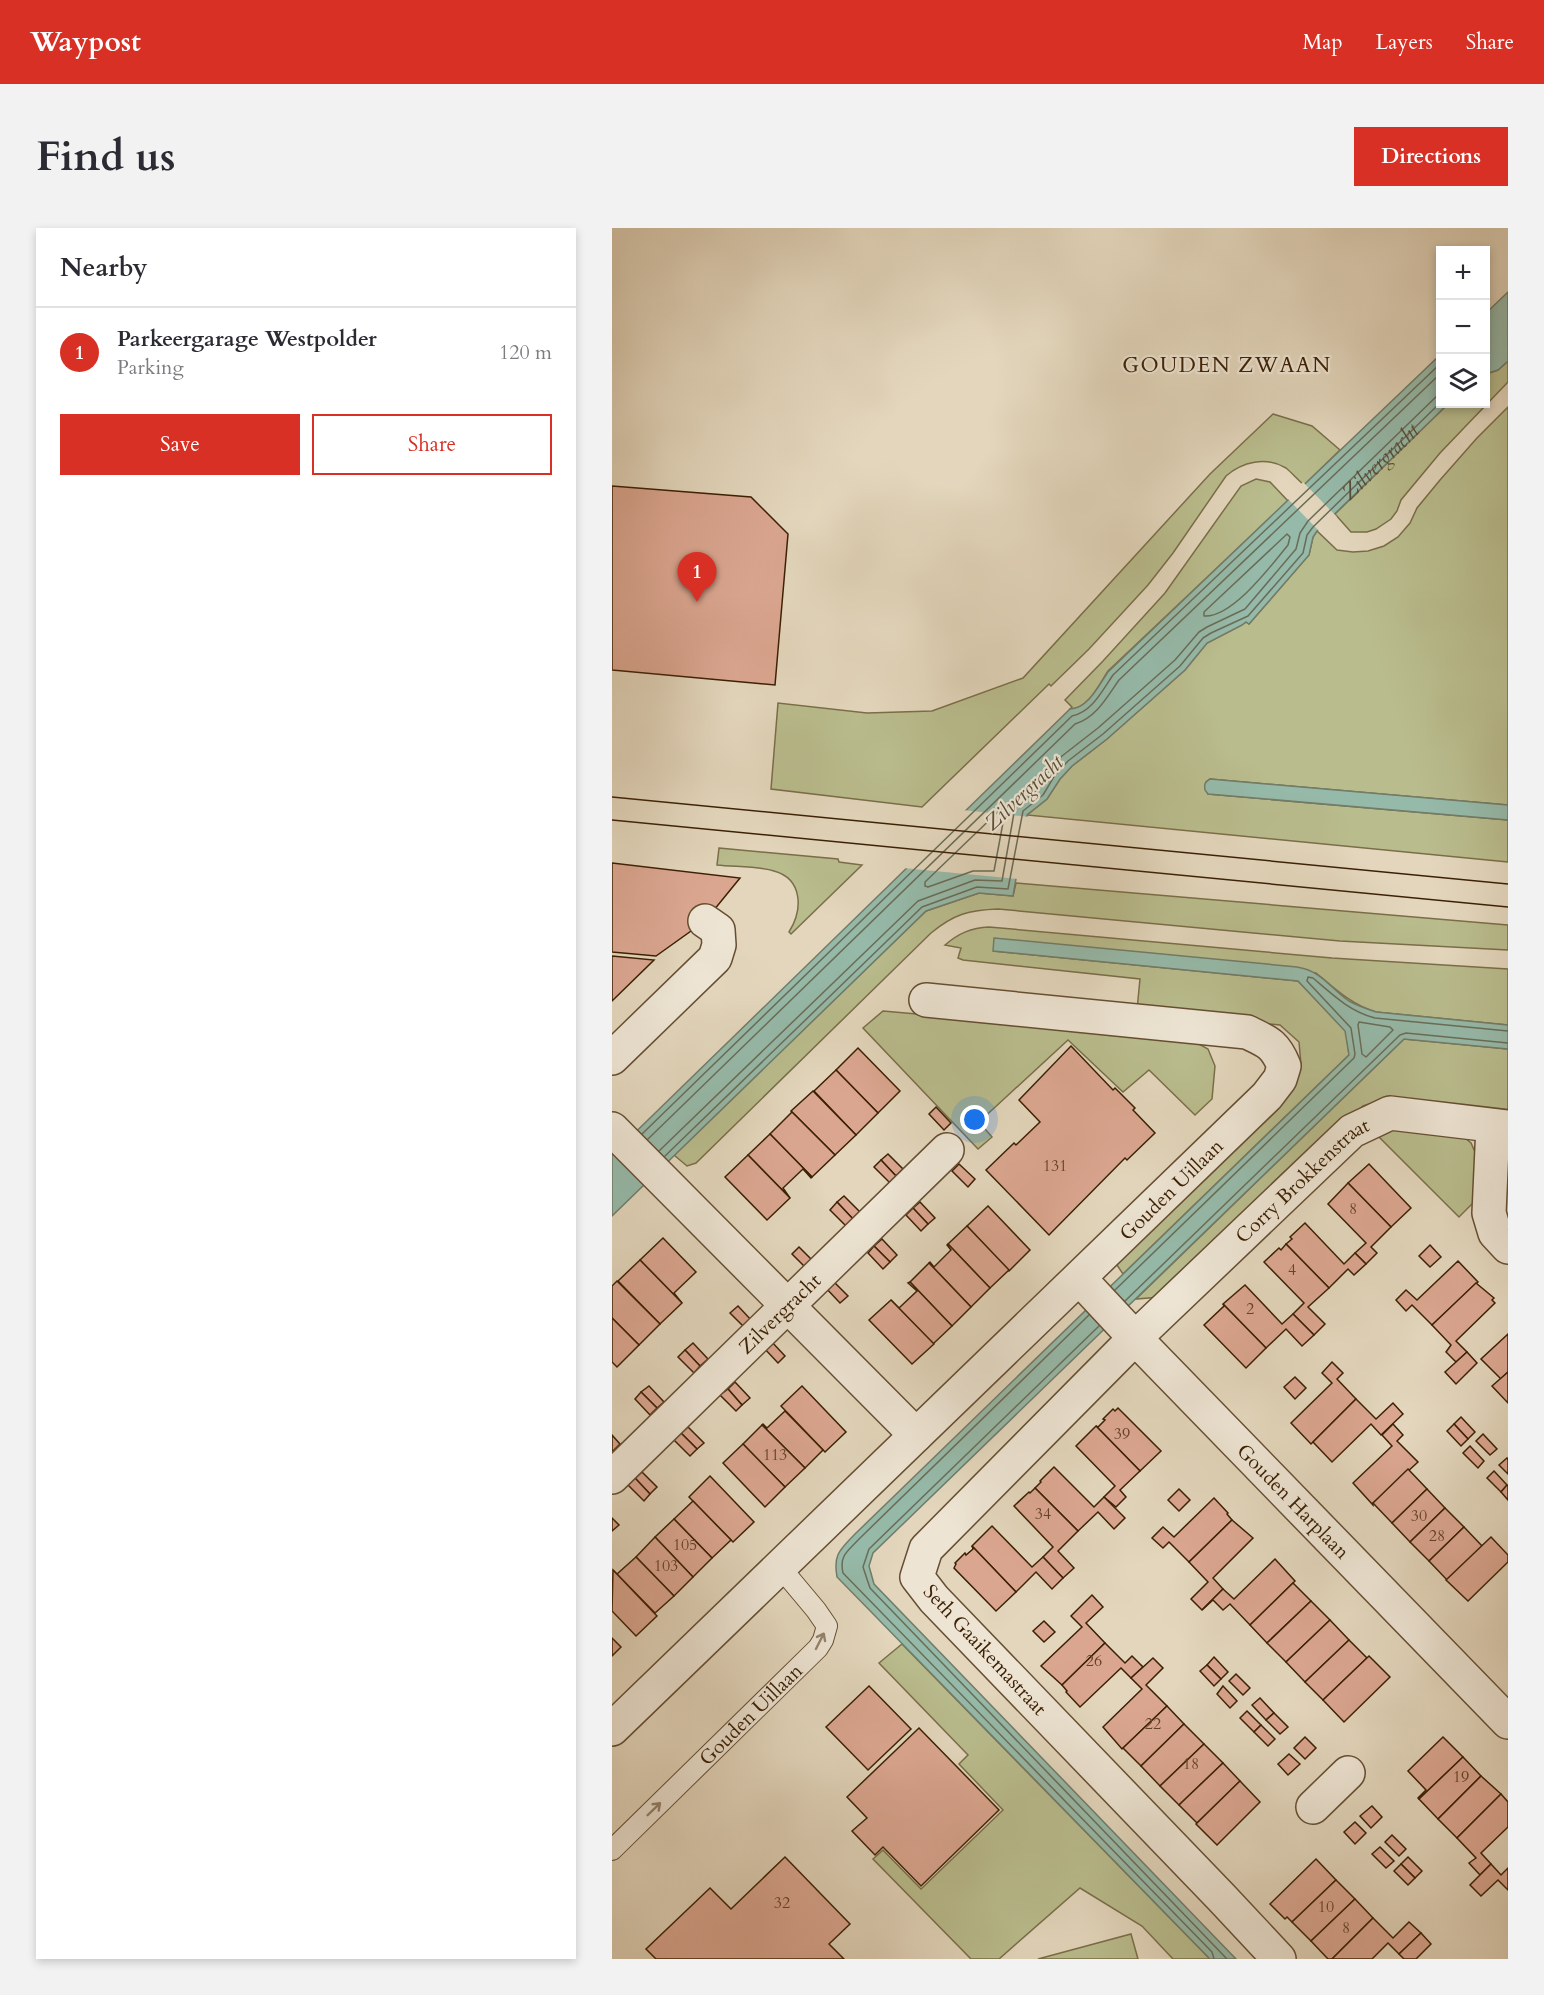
<!DOCTYPE html>
<html lang="en">
<head>
<meta charset="utf-8">
<style>
	:root { --surface:#fff; --page:#f2f2f3; --text:#2b2b33; --muted:#7c7c81; --line:#e1e1e2; --accent:#d93025 }
	body { margin:0; font-family:Cardo,serif; background:var(--page); color:var(--text) }
	.controls { position:absolute; right:18px; top:18px; display:grid; overflow:hidden; border-radius:0px; box-shadow:0 3px 9px #0003 }
	.controls button { width:54px; height:54px; display:grid; place-items:center; padding:0; border:0; border-bottom:2px solid var(--line); background:var(--surface); color:var(--text); font:30px sans-serif }
	.you { position:absolute; left:363px; top:892px; width:21px; height:21px; margin:-15px; border:4px solid #fff; border-radius:50%; background:#1a73e8; box-shadow:0 0 0 9px #1a73e833 }
	.badge { display:grid; place-items:center; width:39px; height:39px; border-radius:50%; background:var(--accent); color:#fff; font-size:20px; font-weight:700 }
	.pin { position:absolute; translate:-50% -50px; filter:drop-shadow(0 2px 3px #0008) }
	.pin::after { content:''; position:absolute; top:32px; width:21px; height:18px; background:inherit; clip-path:polygon(0 0,100% 0,50% 100%) }
	.list { margin:0; padding:0; list-style:none }
	h2 { display:flex; justify-content:space-between; align-items:center; height:78px; margin:0; padding:0 24px; font-size:26px }
	h2 small { font-size:20px; font-weight:400; color:var(--muted) }
	.list li { display:grid; grid-template-columns:39px 1fr auto; gap:18px; align-items:center; box-sizing:border-box; height:90px; padding:0 24px; border-top:2px solid var(--line) }
	.list b { display:block; font-size:22px; white-space:nowrap }
	.list p { margin:0; font-size:20px; white-space:nowrap; color:var(--muted) }
	.list em { font-size:20px; font-style:normal; color:var(--muted) }
	.actions { display:flex; gap:12px; padding:18px 24px }
	.actions a { flex:1; padding:14px 0; border:2px solid var(--accent); border-radius:0px; text-align:center; font-size:21px; color:var(--accent) }
	.actions .main { background:var(--accent); color:#fff }
	.icon { flex:none; width:33px; height:33px; fill:none; stroke:currentColor; stroke-width:2; stroke-linecap:round; stroke-linejoin:round }
	.map { position:relative; flex:none; width:896px; height:1731px; overflow:hidden; border-radius:0px }
	header { display:flex; align-items:center; gap:36px; box-sizing:border-box; height:84px; padding:0 30px; background:var(--accent); color:#fff }
	header strong { font-size:28px }
	nav { display:flex; gap:33px; margin-inline-start:auto; font-size:21px }
	.intro { display:flex; align-items:center; justify-content:space-between; box-sizing:border-box; height:144px; padding:0 36px }
	h1 { margin:0; font-size:42px }
	.button { padding:15px 27px; border-radius:0px; background:var(--accent); color:#fff; font-size:21px; font-weight:700 }
	main { display:flex; gap:36px; padding:0 36px }
	aside { flex:1; background:var(--surface); border-radius:0px; box-shadow:0 3px 9px #0003 }
	.map>svg:first-child { display:block }
	.green { fill:#b9bc8d; stroke:#7a6e48; stroke-width:1.5 }
	.water { fill:#96baaa; stroke:#727c68; stroke-width:1.5 }
	.pier { fill:#e3d6bc }
	.lines { fill:none; stroke-linecap:round; stroke-linejoin:round }
	.shore { stroke:#696d57; stroke-width:1.5 }
	.building { fill:#dba690; stroke:#3c2004; stroke-width:1.5 }
	.lane-casing { stroke:#664e32; stroke-width:22 }
	.street-casing { stroke:#664e32; stroke-width:36 }
	.lane { stroke:#ede4d3; stroke-width:20 }
	.street { stroke:#ede4d3; stroke-width:33 }
	.tram { stroke:#3c2004; stroke-width:1.5 }
	.oneway { stroke:#94826c }
	.labels { text-anchor:middle; dominant-baseline:central; stroke-width:4.5; stroke-linejoin:round; paint-order:stroke }
	.number-label { font-size:16px; fill:#644227 }
	.street-label { font-size:20px; fill:#3c2004; stroke:#ede4d3 }
	.neighbourhood-label { font-size:21px; letter-spacing:1.5px; fill:#3c2004; stroke:#ede4d3 }
	.water-label { font-size:21px; font-style:italic; fill:#574e36; stroke:#ede4d3 }
</style>
</head>
<body>
<header>
<strong>Waypost</strong>
<nav><a>Map</a><a>Layers</a><a>Share</a></nav>
</header>
<div class="intro"><h1>Find us</h1><a class="button">Directions</a></div>
<main>
<aside>
<h2>Nearby<small></small></h2>
<ul class="list">
<li><span class="badge">1</span><div><b>Parkeergarage Westpolder</b><p>Parking</p></div><em>120 m</em></li>
</ul>
<div class="actions"><a class="main">Save</a><a>Share</a></div>
</aside>
<div class="map">
<svg width="896" height="1731" viewBox="0 0 896 1731">
	<rect width="100%" height="100%" fill="#e3d6bc"/>
	<filter id="stains"><feTurbulence type="fractalNoise" baseFrequency=".00333" numOctaves="4"/><feColorMatrix values="0 0 0 0 .2 0 0 0 0 .09 0 0 0 0 .02 0 0 0 .5 -.17"/></filter>
	<radialGradient id="worn" r=".72"><stop offset=".6" stop-color="#630" stop-opacity="0"/><stop offset="1" stop-color="#630" stop-opacity=".3"/></radialGradient>
	<g class="green">
		<polygon points="896,133 896,154 828,225 789,272 785,283 779,291 764,301 755,304 739,304 723,286 836,176 873,176 874,146 886,142"/>
		<polygon points="896,179 896,577 598,551 594,554 596,566 896,592 896,634 415,587 435,571 448,551 460,538 495,511 573,442 595,415 629,397 634,394 637,396 697,327 701,309 705,303 725,322 741,324 756,323 772,318 786,309 798,295 805,280 828,252 865,210"/>
		<path d="M661,186L700,198L728,222L692,257C686,252 680,245 674,240C654,228 630,234 614,248L561,325L536,357L477,421L439,458L437,456L310,579L159,561L166,475L255,485L320,483L411,450L598,246Z"/>
		<path d="M644,251L658,254L676,273L496,443C487,457 476,481 458,481L460,479L453,472L491,433L553,365L629,258Z"/>
		<path d="M107,620L226,631L227,634L250,637L179,706L177,704C191,682 191,651 162,643C146,638 122,639 105,637Z"/>
		<path d="M404,655L896,697V722L728,713L386,681C357,682 342,686 319,705L84,935L75,938L62,927L314,683L367,665L401,668Z"/>
		<path d="M377,699L720,730L896,741V797L764,784C740,777 723,761 704,745L381,723L686,753L734,803L737,827L511,1046L503,1034L683,855L689,837L687,814L668,797L525,782L528,751L351,732L346,730L349,720L333,717C347,705 359,700 377,699Z"/>
		<polygon points="271,783 576,810 596,821 603,838 600,871 583,887 537,842 511,864 456,812 367,894 380,909 366,921 251,800"/>
		<polygon points="792,811 896,821 896,884 770,872 751,878 549,1069 524,1071"/>
		<polygon points="773,897 847,905 859,915 867,933 862,974 847,989 760,902"/>
		<polygon points="290,1416 598,1731 561,1731 530,1698 468,1660 387,1731 359,1731 261,1631 271,1622 309,1661 391,1582 347,1536 356,1527 267,1435"/>
		<polygon points="519,1706 526,1731 426,1731"/>
	</g>
	<g class="water">
		<polygon points="896,64 896,133 886,142 874,146 874,85"/>
		<path d="M828,127V176H836L705,303L701,309L697,327L637,396L634,394L630,397L595,415L573,442L495,511L460,538L448,551L435,571L415,587L401,668L367,665L314,683L0,988V927L458,481C476,481 487,457 496,444Z"/>
		<path d="M598,551L896,577V592L596,566L593,562C592,556 593,554 598,551Z"/>
		<path d="M382,710L685,739C710,743 718,760 737,773C746,778 755,781 764,784L896,797V821L792,811L261,1325L257,1338L262,1356L624,1731H598L225,1349C221,1326 228,1322 243,1306L737,827L733,803L686,753L381,723Z"/>
	</g>
	<g class="pier">
		<polygon points="691,254 725,289 708,304 675,270"/>
		<polygon points="350,582 418,589 407,651 291,640"/>
	</g>
	<g class="lines">
		<g class="shore">
			<path d="M675,306L678,309L676,317C659,338 620,390 592,388V384Z"/>
			<polygon points="390,580 393,584 382,643 361,643 316,659 313,658 313,654"/>
			<polygon points="747,794 778,799 781,802 754,829 750,826 746,797"/>
			<path d="M30,906L460,488C480,484 490,463 501,447L828,136"/>
			<path d="M36,911L463,496C484,490 495,469 507,452L828,146"/>
			<polyline points="47,923 306,673 363,652 390,653 402,585 405,578 425,562 436,543 450,528 486,500 563,432 587,404 595,399 633,381 684,321 688,305 696,293 828,165"/>
			<path id="s1" d="M53,928L310,679L365,659L396,661L411,583L431,567L443,547L456,533L491,506L568,438L591,410L599,405L636,388L691,325L695,307L701,299L828,175"/>
			<path d="M503,1062L742,830L743,826L739,800L695,753L696,749L701,750C721,767 737,783 763,790L896,803"/>
			<polyline points="513,1073 788,807 794,805 896,815"/>
			<path d="M477,1087L247,1311C236,1323 227,1327 231,1345L600,1724L602,1731"/>
			<polyline points="487,1098 257,1321 251,1339 258,1360 615,1731"/>
		</g>
	</g>
	<g class="building">
		<polygon points="0,258 139,269 176,306 163,457 0,442"/>
		<polygon points="0,635 128,650 93,693 44,728 0,724"/>
		<polygon points="0,728 42,732 0,773"/>
		<polygon points="459,818 501,862 503,860 523,880 521,882 543,905 515,932 513,930 437,1007 374,942 402,915 404,917 428,894 407,872"/>
		<polygon points="246,820 288,863 266,885 224,842"/>
		<polygon points="224,842 266,885 244,907 202,863"/>
		<polygon points="201,863 244,907 223,927 179,883"/>
		<polygon points="324,879 339,895 332,902 317,886"/>
		<polygon points="180,884 223,927 200,949 158,906"/>
		<polygon points="158,906 200,949 199,950 191,941 171,960 178,970 136,927"/>
		<polygon points="276,926 291,941 284,948 269,932"/>
		<polygon points="136,927 178,970 155,992 113,949"/>
		<polygon points="269,932 284,948 278,955 262,939"/>
		<polygon points="347,936 363,951 356,959 340,943"/>
		<polygon points="757,936 799,980 779,999 736,955"/>
		<polygon points="736,955 779,999 759,1019 765,1025 754,1036 743,1025 754,1015 716,976"/>
		<polygon points="232,968 248,984 241,991 225,974"/>
		<polygon points="225,974 241,991 234,998 218,982"/>
		<polygon points="308,974 323,990 316,996 301,980"/>
		<polygon points="376,978 418,1022 397,1043 355,998"/>
		<polygon points="301,980 316,996 309,1003 294,987"/>
		<polygon points="693,995 732,1036 743,1025 754,1036 742,1047 736,1041 717,1060 674,1016 680,1011 678,1009"/>
		<polygon points="355,998 397,1042 378,1060 336,1016"/>
		<polygon points="51,1010 84,1044 62,1065 70,1075 28,1032"/>
		<polygon points="270,1011 285,1027 278,1034 262,1018"/>
		<polygon points="336,1016 378,1060 359,1079 317,1035 318,1034 322,1039 339,1022 335,1017"/>
		<polygon points="674,1016 717,1060 696,1079 713,1096 702,1107 681,1086 692,1075 652,1034 667,1020 669,1022"/>
		<polygon points="818,1017 829,1029 818,1039 807,1028"/>
		<polygon points="262,1018 278,1034 271,1041 256,1025"/>
		<polygon points="187,1019 202,1034 195,1041 180,1026"/>
		<polygon points="28,1032 70,1075 48,1096 6,1053"/>
		<polygon points="846,1033 866,1054 820,1097 800,1077 794,1083 784,1072 794,1062 805,1072"/>
		<polygon points="317,1035 359,1079 340,1098 298,1054"/>
		<polygon points="220,1052 236,1068 228,1075 213,1059"/>
		<polygon points="5,1053 48,1096 27,1117 0,1090 0,1058"/>
		<polygon points="298,1054 340,1098 321,1116 279,1072 287,1080 305,1063 296,1055"/>
		<polygon points="864,1055 882,1070 880,1072 883,1075 844,1113 855,1124 844,1134 834,1124 839,1117 820,1097"/>
		<polygon points="633,1057 670,1096 681,1086 702,1107 690,1118 674,1101 654,1120 611,1076"/>
		<polygon points="279,1072 322,1116 300,1136 257,1092"/>
		<polygon points="611,1076 654,1120 634,1140 592,1097 612,1078"/>
		<polygon points="126,1078 141,1094 134,1101 118,1085"/>
		<polygon points="0,1090 27,1117 5,1139 0,1134"/>
		<polygon points="896,1106 896,1144 889,1151 869,1131"/>
		<polygon points="158,1112 173,1128 166,1135 151,1119"/>
		<polygon points="81,1115 96,1131 88,1138 73,1122"/>
		<polygon points="73,1122 88,1138 82,1145 66,1129"/>
		<polygon points="855,1124 865,1135 844,1156 833,1144"/>
		<polygon points="720,1134 731,1145 725,1151 744,1171 699,1216 679,1195 720,1155 710,1145"/>
		<polygon points="896,1144 896,1175 880,1158"/>
		<polygon points="683,1149 694,1160 683,1171 672,1159"/>
		<polygon points="123,1154 138,1170 130,1177 116,1161"/>
		<polygon points="37,1158 52,1174 45,1180 29,1164"/>
		<polygon points="190,1158 234,1204 213,1224 169,1178"/>
		<polygon points="116,1161 130,1177 124,1183 108,1167"/>
		<polygon points="29,1164 45,1180 38,1187 23,1171"/>
		<polygon points="744,1171 764,1191 781,1175 791,1186 769,1207 759,1196 720,1234 701,1214"/>
		<polygon points="506,1180 549,1223 528,1243 484,1198 486,1199 493,1192 491,1191 501,1181 503,1183"/>
		<polygon points="173,1183 211,1222 193,1240 150,1197 151,1196 155,1200"/>
		<polygon points="849,1189 863,1204 856,1211 842,1196"/>
		<polygon points="781,1196 791,1207 785,1213 806,1234 761,1275 761,1277 741,1255 780,1218 770,1207"/>
		<polygon points="842,1196 856,1211 849,1218 835,1203"/>
		<polygon points="150,1197 193,1240 173,1259 131,1216"/>
		<polygon points="484,1198 528,1243 508,1262 514,1269 504,1279 492,1269 503,1258 464,1218"/>
		<polygon points="76,1199 92,1215 85,1221 69,1205"/>
		<polygon points="69,1205 85,1221 78,1228 62,1212"/>
		<polygon points="871,1206 885,1221 878,1227 864,1213"/>
		<polygon points="0,1207 8,1216 1,1223 0,1222"/>
		<polygon points="131,1216 173,1259 153,1279 111,1235"/>
		<polygon points="858,1218 872,1233 866,1240 851,1225"/>
		<polygon points="895,1230 896,1232 896,1246 887,1237"/>
		<polygon points="442,1239 482,1279 492,1269 513,1290 502,1301 486,1284 466,1303 423,1260 429,1254 428,1253"/>
		<polygon points="796,1241 815,1261 780,1295 761,1275"/>
		<polygon points="882,1243 895,1257 889,1264 875,1250"/>
		<polygon points="30,1244 45,1259 38,1266 23,1250"/>
		<polygon points="98,1248 142,1294 121,1314 77,1269"/>
		<polygon points="23,1250 38,1266 32,1273 16,1257"/>
		<polygon points="895,1257 896,1258 896,1272 889,1264"/>
		<polygon points="423,1260 466,1303 446,1323 462,1340 451,1350 431,1329 441,1319 402,1278 417,1264 418,1265"/>
		<polygon points="567,1261 578,1272 567,1283 556,1272"/>
		<polygon points="815,1261 833,1280 798,1314 780,1295"/>
		<polygon points="602,1270 616,1285 615,1286 620,1292 577,1334 557,1314 551,1320 540,1310 551,1299 562,1309"/>
		<polygon points="81,1273 119,1312 100,1330 62,1291"/>
		<polygon points="833,1280 852,1299 817,1333 798,1314"/>
		<polygon points="0,1290 7,1297 0,1303"/>
		<polygon points="62,1291 100,1330 81,1349 43,1309"/>
		<polygon points="620,1292 641,1310 601,1350 611,1361 590,1382 579,1371 596,1354 577,1334"/>
		<polygon points="380,1298 420,1339 431,1329 451,1350 440,1361 424,1344 404,1364 360,1318"/>
		<polygon points="852,1299 871,1319 836,1353 817,1333"/>
		<polygon points="43,1309 81,1349 62,1368 24,1329"/>
		<polygon points="879,1309 896,1327 896,1334 856,1373 834,1352"/>
		<polygon points="360,1318 404,1364 384,1383 342,1340 344,1336 343,1335 353,1325 354,1327 361,1321"/>
		<polygon points="24,1329 62,1368 43,1385 1,1342 5,1346"/>
		<polygon points="663,1331 683,1353 638,1397 618,1376 611,1382 601,1372 590,1382 611,1361 622,1371"/>
		<polygon points="1,1342 45,1388 24,1408 0,1383"/>
		<polygon points="681,1355 699,1373 655,1415 638,1397"/>
		<polygon points="480,1367 491,1379 474,1395 493,1415 450,1457 429,1438 470,1399 459,1388"/>
		<polygon points="699,1373 718,1392 674,1434 655,1415"/>
		<polygon points="718,1392 737,1412 693,1454 674,1434"/>
		<polygon points="432,1393 443,1404 432,1414 421,1403"/>
		<polygon points="0,1410 9,1419 0,1428"/>
		<polygon points="737,1412 755,1430 711,1472 693,1454"/>
		<polygon points="493,1415 513,1435 520,1428 531,1439 519,1450 509,1440 468,1479 454,1464 455,1463 450,1457"/>
		<polygon points="757,1428 778,1449 732,1494 711,1472"/>
		<polygon points="602,1429 616,1444 609,1451 595,1437"/>
		<polygon points="541,1430 551,1440 534,1457 555,1478 510,1521 491,1499 530,1461 519,1450"/>
		<polygon points="595,1437 609,1451 602,1458 588,1443"/>
		<polygon points="624,1446 638,1460 631,1467 617,1453"/>
		<polygon points="257,1458 299,1501 256,1542 214,1499"/>
		<polygon points="611,1458 625,1473 618,1480 605,1466"/>
		<polygon points="648,1470 662,1485 654,1492 640,1477"/>
		<polygon points="555,1478 572,1496 529,1538 511,1520"/>
		<polygon points="635,1483 649,1497 642,1504 628,1490"/>
		<polygon points="662,1485 676,1499 668,1506 654,1492"/>
		<polygon points="572,1496 592,1516 548,1558 529,1538"/>
		<polygon points="649,1497 663,1511 656,1518 642,1504"/>
		<polygon points="307,1500 387,1582 309,1658 271,1619 263,1627 240,1603 255,1590 235,1569"/>
		<polygon points="693,1509 704,1520 693,1531 682,1520"/>
		<polygon points="831,1509 851,1529 807,1571 806,1570 814,1562 796,1543"/>
		<polygon points="592,1516 611,1535 567,1577 548,1558"/>
		<polygon points="677,1526 688,1536 676,1547 666,1536"/>
		<polygon points="851,1529 869,1548 826,1591 807,1571"/>
		<polygon points="611,1535 628,1553 585,1595 567,1577"/>
		<polygon points="869,1548 889,1566 845,1610 826,1591"/>
		<polygon points="628,1553 648,1574 605,1617 584,1596"/>
		<polygon points="889,1566 896,1574 896,1599 869,1625 879,1636 868,1647 857,1635 864,1630 845,1610"/>
		<polygon points="760,1578 770,1589 759,1600 748,1588"/>
		<polygon points="743,1594 754,1605 743,1616 732,1604"/>
		<polygon points="780,1607 794,1621 787,1628 773,1614"/>
		<polygon points="768,1619 782,1633 774,1640 760,1626"/>
		<polygon points="173,1629 238,1696 217,1716 232,1731 44,1731 34,1721 98,1660 119,1681"/>
		<polygon points="796,1629 810,1643 803,1650 789,1636"/>
		<polygon points="704,1631 724,1652 680,1694 675,1689 673,1691 658,1676"/>
		<polygon points="789,1636 803,1650 796,1657 782,1643"/>
		<polygon points="879,1636 889,1647 896,1640 896,1662 886,1652 869,1668 858,1657"/>
		<polygon points="724,1652 743,1671 699,1713 680,1694"/>
		<polygon points="743,1671 761,1690 720,1731 716,1731 699,1713"/>
		<polygon points="761,1690 781,1710 797,1694 809,1705 787,1726 776,1715 760,1731 720,1731"/>
		<polygon points="809,1705 819,1716 804,1731 792,1731 787,1726"/>
	</g>
	<g class="lines">
		<defs>
			<g id="lane">
				<path id="s2" d="M0,1622L206,1420L211,1412L215,1398L204,1382L168,1339"/>
			</g>
			<g id="street">
				<polyline points="0,830 103,730 107,717 106,702 93,693"/>
				<polyline points="881,898 877,985 883,1005 896,1019"/>
				<polyline points="0,901 304,1207"/>
				<path id="s3" d="M468,1051L523,1110L896,1494"/>
				<path id="s4" d="M0,1249L335,922"/>
				<path id="s5" d="M0,1501C219,1290 438,1080 655,868L668,851L672,838C663,816 656,814 635,804L314,772"/>
				<polyline points="701,1579 736,1545"/>
				<path id="s6" d="M667,1731L609,1669L322,1371L305,1349L314,1321L523,1110L740,903L778,885L896,899"/>
			</g>
		</defs>
		<use href="#lane" class="lane-casing"/>
		<use href="#street" class="street-casing"/>
		<use href="#lane" class="lane"/>
		<use href="#street" class="street"/>
		<g class="tram">
			<polyline points="0,569 896,656"/>
			<polyline points="0,592 896,679"/>
		</g>
	</g>
	<defs><path id="oneway-shaft" d="M-6 0H5M1.5-3L5.5 0L1.5 3" fill="none" stroke-width="1.6" stroke-linecap="round" stroke-linejoin="round" transform="scale(1.5)"/></defs>
	<g class="oneway">
		<use href="#oneway-shaft" transform="translate(208 1413) rotate(-63)"/>
		<use href="#oneway-shaft" transform="translate(42 1581) rotate(-44)"/>
	</g>
	<g class="labels">
		<g class="number-label">
			<text x="443" y="938">131</text>
			<text x="741" y="981">8</text>
			<text x="680" y="1042">4</text>
			<text x="638" y="1081">2</text>
			<text x="510" y="1206">39</text>
			<text x="163" y="1227">113</text>
			<text x="431" y="1286">34</text>
			<text x="807" y="1288">30</text>
			<text x="825" y="1308">28</text>
			<text x="73" y="1317">105</text>
			<text x="54" y="1338">103</text>
			<text x="482" y="1433">26</text>
			<text x="541" y="1496">22</text>
			<text x="579" y="1536">18</text>
			<text x="849" y="1549">19</text>
			<text x="170" y="1675">32</text>
			<text x="714" y="1679">10</text>
			<text x="734" y="1700">8</text>
		</g>
		<g class="street-label">
			<text stroke="none"><textPath href="#s6" startOffset="1083">Corry Brokkenstraat</textPath></text>
			<text stroke="none"><textPath href="#s5" startOffset="777">Gouden Uillaan</textPath></text>
			<text stroke="none"><textPath href="#s4" startOffset="234">Zilvergracht</textPath></text>
			<text stroke="none"><textPath href="#s3" startOffset="308">Gouden Harplaan</textPath></text>
			<text transform="translate(373 1422) rotate(47)">Seth Gaaikemastraat</text>
			<text stroke="none"><textPath href="#s2" startOffset="194">Gouden Uillaan</textPath></text>
		</g>
		<g class="neighbourhood-label">
			<text x="615" y="137">GOUDEN ZWAAN</text>
		</g>
		<g class="water-label">
			<text stroke="none"><textPath href="#s1" startOffset="1034">Zilvergracht</textPath></text>
			<text transform="translate(412 565) rotate(-43)">Zilvergracht</text>
		</g>
	</g>
	<rect width="100%" height="100%" filter="url(#stains)"/>
	<rect width="100%" height="100%" fill="url(#worn)"/>
</svg>
<div class="controls">
<button>+</button>
<button>−</button>
<button><svg class="icon" aria-label="layers" viewBox="0 0 24 24"><path d="M12 4l9 5-9 5-9-5zM3 14l9 5 9-5"/></svg></button>
</div>
<div class="you"></div>
<div class="pin badge" style="left:85px;top:374px">1</div>
</div>
</main>
</body>
</html>
